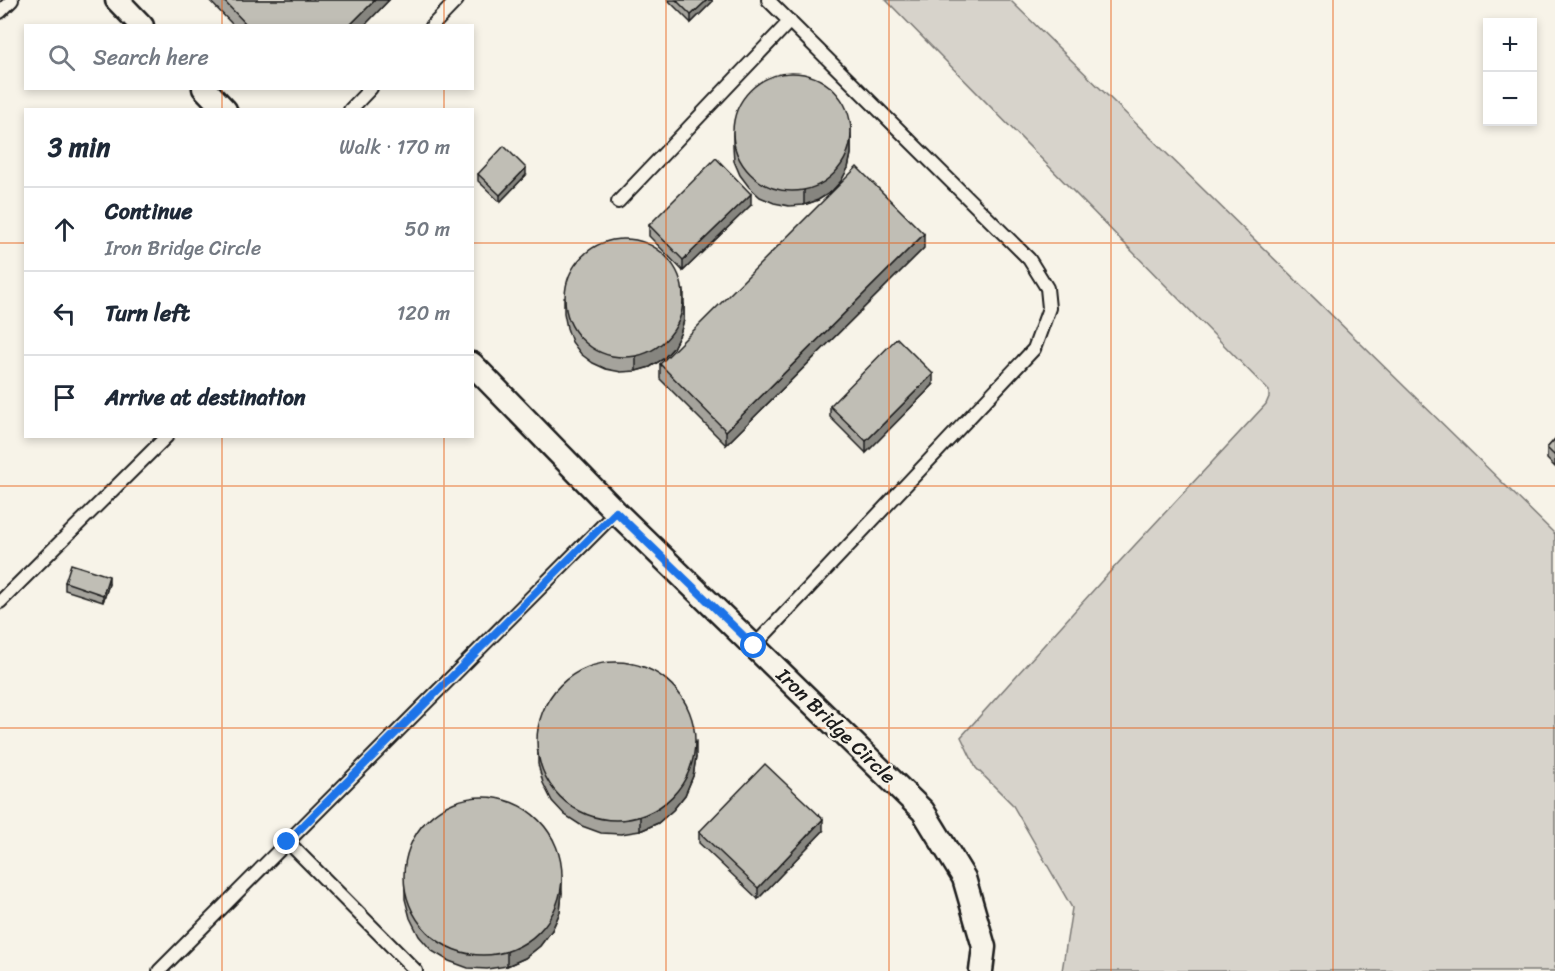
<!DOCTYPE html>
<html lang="en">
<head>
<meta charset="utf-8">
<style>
	:root { --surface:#fff; --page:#f2f2f3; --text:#1f2937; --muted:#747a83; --line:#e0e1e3 }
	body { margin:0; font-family:Sriracha,sans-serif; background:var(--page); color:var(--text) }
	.controls { position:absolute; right:18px; top:18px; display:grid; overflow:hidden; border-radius:0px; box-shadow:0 3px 9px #0003 }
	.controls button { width:54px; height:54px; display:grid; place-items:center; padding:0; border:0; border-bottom:2px solid var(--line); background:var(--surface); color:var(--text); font:30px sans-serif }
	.stop { position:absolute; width:18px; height:18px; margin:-14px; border:4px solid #1a73e8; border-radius:50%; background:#fff }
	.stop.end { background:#1a73e8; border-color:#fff; box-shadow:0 2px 6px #0008 }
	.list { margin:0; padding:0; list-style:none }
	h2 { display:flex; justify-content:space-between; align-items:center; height:78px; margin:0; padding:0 24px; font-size:26px }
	h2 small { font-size:20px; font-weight:400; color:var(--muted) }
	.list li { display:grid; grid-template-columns:39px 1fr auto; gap:18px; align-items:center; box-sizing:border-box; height:84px; padding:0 24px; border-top:2px solid var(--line) }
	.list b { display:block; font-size:22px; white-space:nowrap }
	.list p { margin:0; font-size:20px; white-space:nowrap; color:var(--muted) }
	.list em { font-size:20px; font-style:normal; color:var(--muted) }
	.icon { flex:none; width:33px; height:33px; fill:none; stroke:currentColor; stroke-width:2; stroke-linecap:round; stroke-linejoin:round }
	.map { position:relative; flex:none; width:1555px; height:971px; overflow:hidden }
	.search { position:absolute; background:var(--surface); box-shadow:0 3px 9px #0003; left:24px; top:24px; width:450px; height:66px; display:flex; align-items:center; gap:15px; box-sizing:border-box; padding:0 21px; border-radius:0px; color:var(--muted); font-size:22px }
	.panel { position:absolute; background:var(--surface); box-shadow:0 3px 9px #0003; left:24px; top:108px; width:450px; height:330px; border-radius:0px }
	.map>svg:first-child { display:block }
	.green { fill:#d7d3cb; stroke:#7a7874; stroke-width:1.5 }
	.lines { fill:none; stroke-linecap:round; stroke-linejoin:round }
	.lane-casing { stroke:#1c1c1c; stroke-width:16 }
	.street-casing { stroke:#1c1c1c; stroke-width:27 }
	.lane { stroke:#f7f3e8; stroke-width:12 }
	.street { stroke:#f7f3e8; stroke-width:22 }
	.wall { fill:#a5a39c; stroke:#1c1c1c; stroke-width:1.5 }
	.shaded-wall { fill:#86857f; stroke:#1c1c1c; stroke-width:1.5 }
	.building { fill:#c0beb5; stroke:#1c1c1c; stroke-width:1.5 }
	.route { stroke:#1a73e8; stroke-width:8 }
	.grid { fill:none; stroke:#e8590c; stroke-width:1.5; stroke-opacity:0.55 }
	.labels { text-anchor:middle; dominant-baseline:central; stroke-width:4.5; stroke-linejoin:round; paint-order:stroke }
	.street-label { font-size:20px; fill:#1c1c1c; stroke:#f7f3e8 }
</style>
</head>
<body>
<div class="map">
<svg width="1555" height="971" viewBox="0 0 1555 971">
	<rect width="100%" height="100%" fill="#f7f3e8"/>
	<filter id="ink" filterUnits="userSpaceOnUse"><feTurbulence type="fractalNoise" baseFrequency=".0167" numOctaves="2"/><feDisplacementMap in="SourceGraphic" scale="12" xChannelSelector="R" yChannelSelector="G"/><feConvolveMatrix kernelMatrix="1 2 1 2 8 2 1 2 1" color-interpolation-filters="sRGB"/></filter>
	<g filter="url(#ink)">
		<polygon class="green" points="886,0 1010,0 1555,534 1555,971 1062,971 1072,908 1012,804 976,768 961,737 1108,574 1266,404 1269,397 1269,391"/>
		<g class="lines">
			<defs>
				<g id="lane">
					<polyline points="0,12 12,0"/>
					<polyline points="432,26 457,0"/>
					<polyline points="350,110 371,88"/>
					<polyline points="618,202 790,21"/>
					<polyline points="0,602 167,436"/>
					<polyline points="754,646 1034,349 1049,308 1047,288 1029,259 768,0"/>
					<polyline points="287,841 416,971"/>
					<polyline points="159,971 616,512"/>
				</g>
				<g id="street">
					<polyline points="117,0 142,26"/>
					<polyline points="204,88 225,110"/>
					<polyline points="472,364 616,512 923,811 964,878 984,947 981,971"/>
				</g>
			</defs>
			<use href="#lane" class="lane-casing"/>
			<use href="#street" class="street-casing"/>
			<use href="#lane" class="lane"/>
			<use href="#street" class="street"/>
		</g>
		<g class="wall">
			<polygon points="209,0 389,0 364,26 234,26"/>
			<polygon points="668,0 712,0 712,2 691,23"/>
			<polygon points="851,124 851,154 848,168 841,181 831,192 818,200 804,205 789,206 774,203 760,197 749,187 740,175 734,161 733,146 733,132"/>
			<polygon points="478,174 526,175 500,202 478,181"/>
			<polygon points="751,205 683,271 649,236 649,225"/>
			<polygon points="924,248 726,445 660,379 660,364"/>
			<polygon points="684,290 684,320 680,334 673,348 663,359 650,367 636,371 621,372 606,369 593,363 581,354 572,342 567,328 564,313 564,298"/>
			<polygon points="933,385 866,453 830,417 830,406"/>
			<polygon points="1555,439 1555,467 1547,459 1547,448"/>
			<polygon points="65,582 109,584 103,602 65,590"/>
			<polygon points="538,730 696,757 693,776 685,795 673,810 658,823 640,831 621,834 601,833 582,826 565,815 552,801 543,783 538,764"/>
			<polygon points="823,831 758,899 699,843 699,832"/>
			<polygon points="405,865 562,892 560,912 552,930 540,946 525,958 507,966 487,969 468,968 449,961 432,951 419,936 410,918 405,899"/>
		</g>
		<g class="shaded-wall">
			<polygon points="375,0 389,0 364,26 349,26"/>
			<polygon points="707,0 712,0 712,2 691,23 691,15"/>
			<polygon points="851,139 851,154 848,168 841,181 831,192 818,200 804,205 804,190"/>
			<polygon points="526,168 526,175 500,202 500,195"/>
			<polygon points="751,194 751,205 683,271 683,260"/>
			<polygon points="924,234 924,248 726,445 726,431"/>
			<polygon points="684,305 684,320 680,334 673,348 663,359 650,367 636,371 636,357"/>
			<polygon points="933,374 933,385 866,453 866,441"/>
			<polygon points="109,576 109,584 103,602 103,595"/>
			<polygon points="696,742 696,757 693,776 685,795 673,810 658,823 640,831 640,816"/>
			<polygon points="823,819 823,831 758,899 758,888"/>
			<polygon points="562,878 562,892 560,912 552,930 540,946 525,958 507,966 507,952"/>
		</g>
		<g class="building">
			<polygon points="223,0 375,0 349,26 248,26"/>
			<polygon points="676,0 707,0 691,15"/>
			<circle cx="792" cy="132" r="59"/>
			<polygon points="504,146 526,168 500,195 478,174"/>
			<polygon points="716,158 751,194 683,260 649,225"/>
			<polygon points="857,167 924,234 726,431 660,364"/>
			<circle cx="624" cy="298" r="59"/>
			<polygon points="897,338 933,374 866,441 830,406"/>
			<polygon points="1555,439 1555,456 1547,448"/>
			<polygon points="71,564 109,576 103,595 65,582"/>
			<circle cx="616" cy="741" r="79"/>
			<polygon points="765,764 823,819 758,888 699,832"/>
			<circle cx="483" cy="876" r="79"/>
		</g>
	</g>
	<g class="lines" filter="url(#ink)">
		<polyline class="route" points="287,842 616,512 754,646"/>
	</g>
	<path class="grid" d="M222,0V26M444,0V26M666,0V971M889,0V971M1111,0V971M1333,0V971M222,88V110M444,88V110M0,243H26M472,243H1555M222,436V971M444,436V971M0,486H1555M0,728H1555"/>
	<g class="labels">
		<g class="street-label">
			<text transform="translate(836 726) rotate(44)">Iron Bridge Circle</text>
		</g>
	</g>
</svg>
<div class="controls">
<button>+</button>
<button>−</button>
</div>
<div class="stop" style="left:754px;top:646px"></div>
<div class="stop end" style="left:287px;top:842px"></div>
<div class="search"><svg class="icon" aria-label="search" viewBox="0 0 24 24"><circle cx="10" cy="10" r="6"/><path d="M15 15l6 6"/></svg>Search here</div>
<section class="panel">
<h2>3 min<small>Walk · 170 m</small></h2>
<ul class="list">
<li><svg class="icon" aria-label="ahead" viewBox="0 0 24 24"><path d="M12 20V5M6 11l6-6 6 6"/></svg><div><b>Continue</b><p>Iron Bridge Circle</p></div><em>50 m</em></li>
<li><svg class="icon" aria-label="left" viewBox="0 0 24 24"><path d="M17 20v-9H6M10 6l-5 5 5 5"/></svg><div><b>Turn left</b></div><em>120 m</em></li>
<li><svg class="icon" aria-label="arrive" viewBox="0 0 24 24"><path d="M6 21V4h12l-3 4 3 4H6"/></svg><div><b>Arrive at destination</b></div></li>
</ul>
</section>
</div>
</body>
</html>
